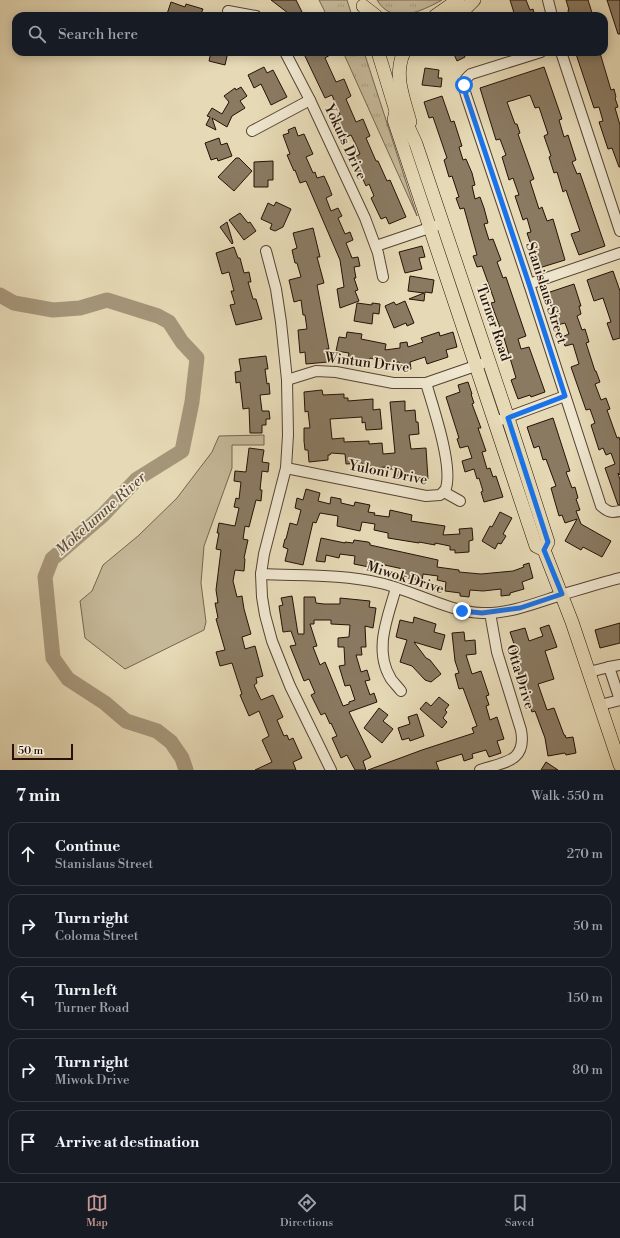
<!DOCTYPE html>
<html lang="en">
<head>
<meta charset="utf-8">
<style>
	:root { --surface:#171b24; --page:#242831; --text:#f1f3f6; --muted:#9ea1a6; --line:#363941; --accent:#c59692 }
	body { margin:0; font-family:"Libre Bodoni",serif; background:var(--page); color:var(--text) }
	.scale { position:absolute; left:12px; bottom:10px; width:61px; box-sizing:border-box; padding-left:4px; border:2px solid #261107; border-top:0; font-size:11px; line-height:14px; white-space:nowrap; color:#261107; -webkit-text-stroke:3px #efe7d0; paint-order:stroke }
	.stop { position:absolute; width:12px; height:12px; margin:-9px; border:3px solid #1a73e8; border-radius:50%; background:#fff }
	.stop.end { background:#1a73e8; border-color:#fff; box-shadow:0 1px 4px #0008 }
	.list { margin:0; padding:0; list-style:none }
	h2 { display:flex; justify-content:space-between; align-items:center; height:52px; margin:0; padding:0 16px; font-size:17px }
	h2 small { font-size:13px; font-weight:400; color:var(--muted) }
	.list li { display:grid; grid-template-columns:26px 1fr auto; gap:12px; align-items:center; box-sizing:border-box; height:64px; margin:0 8px 8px; padding:0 8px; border:1px solid var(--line); border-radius:12px }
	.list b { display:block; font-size:15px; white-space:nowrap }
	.list p { margin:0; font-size:13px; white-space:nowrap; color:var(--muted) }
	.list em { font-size:13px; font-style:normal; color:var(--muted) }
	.icon { flex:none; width:22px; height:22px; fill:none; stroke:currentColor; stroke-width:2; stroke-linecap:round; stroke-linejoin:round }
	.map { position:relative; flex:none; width:620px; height:770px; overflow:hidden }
	.search { position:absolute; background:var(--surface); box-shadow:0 2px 10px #0003; left:12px; right:12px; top:12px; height:44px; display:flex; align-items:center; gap:10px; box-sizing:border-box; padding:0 14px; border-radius:12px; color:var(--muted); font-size:15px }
	.sheet { height:412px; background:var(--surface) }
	nav { display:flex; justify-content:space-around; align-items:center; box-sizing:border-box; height:56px; border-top:1px solid var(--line); background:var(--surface); font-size:11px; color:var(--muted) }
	nav a { display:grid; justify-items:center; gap:2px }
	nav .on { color:var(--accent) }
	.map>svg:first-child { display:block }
	.grass { fill:url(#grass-tufts); stroke:#766450 }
	.park { fill:#c5b898; stroke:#766450 }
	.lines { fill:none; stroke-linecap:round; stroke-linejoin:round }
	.river { stroke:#a5967a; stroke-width:15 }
	.building { fill:#8a7a62; stroke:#261107; fill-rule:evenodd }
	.minor-casing { stroke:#564333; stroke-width:12 }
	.major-casing { stroke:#261107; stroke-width:14 }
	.minor { stroke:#efe7d0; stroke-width:10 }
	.major { stroke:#e6dab6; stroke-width:13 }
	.route { stroke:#1a73e8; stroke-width:5 }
	.labels { text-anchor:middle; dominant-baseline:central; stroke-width:3.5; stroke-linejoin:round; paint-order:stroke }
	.street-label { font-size:14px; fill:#261107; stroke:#efe7d0 }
	.water-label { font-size:15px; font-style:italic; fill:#5f4d3b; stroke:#efe7d0 }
</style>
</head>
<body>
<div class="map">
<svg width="620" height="770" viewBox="0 0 620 770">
	<defs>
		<pattern id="grass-tufts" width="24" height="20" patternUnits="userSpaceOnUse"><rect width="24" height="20" fill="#c5b898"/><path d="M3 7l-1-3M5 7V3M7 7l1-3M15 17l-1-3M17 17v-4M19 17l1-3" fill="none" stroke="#a99d82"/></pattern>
	</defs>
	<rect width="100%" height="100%" fill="#e6dab6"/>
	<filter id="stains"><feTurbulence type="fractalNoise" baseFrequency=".005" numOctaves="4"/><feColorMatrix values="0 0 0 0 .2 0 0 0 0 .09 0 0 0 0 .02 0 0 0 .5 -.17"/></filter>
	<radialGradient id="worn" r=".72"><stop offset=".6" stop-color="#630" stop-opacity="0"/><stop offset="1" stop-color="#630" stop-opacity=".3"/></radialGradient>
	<g class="grass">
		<polygon points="319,0 347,0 352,16 327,16"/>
		<path d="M377,0H442C422,11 392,26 377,0Z"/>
		<polygon points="343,52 364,52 417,216"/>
	</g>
	<polygon class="park" points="264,435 264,445 232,445 232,468 204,546 201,583 206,622 204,630 125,669 85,638 80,601 92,591 103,565 138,536 177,498 212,452 219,436"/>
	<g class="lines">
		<polyline class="river" points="0,295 14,303 53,310 80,308 107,300 158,316 169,322 182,342 197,358 192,402 182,451 137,479 103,515 52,559 45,577 53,658 68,679 105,703 126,721 157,731 171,742 182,758 186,770"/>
	</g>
	<g class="building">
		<polygon points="271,0 296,0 304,16 292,16"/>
		<polygon points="510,0 526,0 530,10 533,9 535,16 515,16"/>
		<polygon points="566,0 588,0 593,16 569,16 568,10 569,10"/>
		<polygon points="607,0 620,0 620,34 618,34"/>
		<polygon points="171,2 185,7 186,4 203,9 200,16 172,16 167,14"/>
		<polygon points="211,52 228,52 225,65 209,61"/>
		<polygon points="303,52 335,52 325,58 336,82 344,79 351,96 346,99 356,122 363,119 370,136 366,138 376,161 378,161 387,181 390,180 406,217 389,224 386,217 381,219 371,198 374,196 369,184 366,186 353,158 360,154 355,143 351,135 344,138 336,117 340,115 332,95 325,98"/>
		<polygon points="453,52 463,52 465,57 457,61"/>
		<polygon points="583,52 594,52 595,55 600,53 611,90 614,89 616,97 615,98 618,107 615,108 620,125 620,167 619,167 612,148 608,149 599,122 603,121 599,107 594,108 576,54"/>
		<polygon points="264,67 267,73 273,70 287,97 271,105 261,84 254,88 248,75"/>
		<polygon points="544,67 562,119 559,120 564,137 568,135 576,160 572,162 577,174 580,173 605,246 579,255 571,234 580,231 566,190 563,192 557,172 554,173 549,157 551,156 544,136 548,134 539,107 535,108 530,95 514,100 507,102 515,124 517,124 520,133 518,134 534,179 530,181 539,209 542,207 547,221 553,219 565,260 539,268 527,233 531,232 527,218 523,220 515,196 519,195 513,178 509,180 502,157 506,155 500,139 496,140 480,88"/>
		<polygon points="425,68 439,70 438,78 442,78 441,87 422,85"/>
		<polygon points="241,87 247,96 240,101 245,108 232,116 227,127 212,118 216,130 206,125 210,117 207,116 212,108 222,114 229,102 224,96 235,88 236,90"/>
		<polygon points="442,96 451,122 454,121 462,146 459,147 463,160 466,159 472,173 475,185 472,186 475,199 480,197 484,208 488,223 484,224 489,240 493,239 501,260 497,262 503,278 506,277 526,336 518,339 521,349 529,347 545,392 531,397 530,395 518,399 511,380 516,378 504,338 491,303 495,302 482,266 477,267 473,256 477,255 464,208 460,209 456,198 459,197 452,176 449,177 444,160 447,158 433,117 429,118 424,102"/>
		<polygon points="295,127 298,136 304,134 313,154 306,157 313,173 315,172 317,178 324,176 329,187 332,195 326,198 331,211 338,208 342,216 338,218 345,234 350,232 353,240 346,243 352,258 358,257 360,266 354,267 356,278 354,278 358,290 355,291 359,301 340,308 337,289 344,287 340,260 306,181 300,183 295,170 294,171 287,155 290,154 283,135 289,133 288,130"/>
		<polygon points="219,138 221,145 227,143 232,156 218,161 217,158 211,160 205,143"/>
		<polygon points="236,158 239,158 252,171 234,191 218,177"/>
		<polygon points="273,161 273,180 268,180 268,187 254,187 254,162"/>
		<polygon points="276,202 291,209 283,227 275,231 270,229 272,224 261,219 268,203 274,206"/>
		<polygon points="240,213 248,223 250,222 256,231 244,240 229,220"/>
		<polygon points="227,222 233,243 232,244 220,227"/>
		<polygon points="313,228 320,257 317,257 324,283 317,285 329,349 326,349 328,362 306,364 305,352 300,353 298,330 307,329 305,315 303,315 301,300 294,302 289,280 301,277 297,263 295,263 292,250 297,248 293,233"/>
		<polygon points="422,246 425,257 419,258 422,269 405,273 399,252"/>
		<polygon points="234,247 238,258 240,258 244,273 249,272 251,282 248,282 253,299 256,299 262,319 236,325 230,305 235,304 231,291 234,291 229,272 222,274 216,253"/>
		<polygon points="613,271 620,291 620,338 613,340 607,323 611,322 603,298 594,301 587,280"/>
		<polygon points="410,276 434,280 432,293 425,292 424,301 409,299 424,293 408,291"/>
		<polygon points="574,284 581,306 579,306 581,314 577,316 582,330 585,329 589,342 586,343 595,371 596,371 600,382 595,384 601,400 606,398 610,409 607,410 617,438 619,437 620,441 620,475 618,473 620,480 620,505 618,505 605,468 615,464 611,453 606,455 603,448 599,450 591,425 595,423 590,409 586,410 571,367 579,364 573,344 565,346 562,337 569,334 565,323 557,325 547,293"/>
		<polygon points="405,301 414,323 407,326 406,323 394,328 385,306 394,302 396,305"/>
		<polygon points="357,303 372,305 372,303 380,304 379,314 373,313 372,324 354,321"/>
		<polygon points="347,332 362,334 361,339 386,344 385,350 400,348 400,343 407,342 408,347 423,342 421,338 439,332 440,336 453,332 457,347 446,350 448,357 427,364 425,357 410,362 411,369 400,370 399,362 389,364 389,362 370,358 368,365 347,361 349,353 336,351 339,337 346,338"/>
		<polygon points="266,356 268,369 265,369 267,384 269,383 270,394 260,395 262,411 269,411 270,419 266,419 266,425 262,425 262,433 250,433 249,408 243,409 240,382 236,383 235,372 241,371 239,359"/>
		<polygon points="468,382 472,394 471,394 474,403 472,404 481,428 478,428 486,451 482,452 487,469 490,468 493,477 496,476 503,497 484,502 481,492 483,491 479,478 477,479 474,469 465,472 462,461 472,458 468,446 460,448 457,439 459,438 446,397 460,392 458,385"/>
		<polygon points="322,390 323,395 344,394 344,398 348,398 348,401 373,399 373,410 380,409 382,429 366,430 365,422 362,423 362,417 330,419 332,439 344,438 344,442 369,441 369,444 382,443 383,454 395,453 390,402 405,401 405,411 415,410 416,422 418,422 419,434 409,435 411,449 426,448 428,479 416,479 416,476 397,477 396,469 386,469 386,467 362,469 362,463 346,464 345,454 331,453 330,455 328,455 328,460 309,462 308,450 305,450 304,441 304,428 310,428 308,411 305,412 304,392"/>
		<polygon points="553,418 570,471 566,472 572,488 575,487 578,498 576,499 580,510 576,511 581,524 611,541 602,557 583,547 581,550 565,541 577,519 565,523 562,515 559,516 551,488 556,486 546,459 543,460 539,446 534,448 527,427"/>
		<polygon points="249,448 264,450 262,462 269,463 268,472 262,471 260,490 262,490 261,501 256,500 249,527 245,526 243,539 248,540 244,558 245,559 244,571 235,570 233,581 237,597 242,596 244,609 251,634 242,637 245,649 255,646 263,676 256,678 257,683 254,685 261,700 273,695 283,717 277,720 284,736 287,735 289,740 293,738 302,758 293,762 296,770 255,770 272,762 262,740 269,736 259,711 249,716 240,695 242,694 232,663 220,666 216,652 225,650 216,619 218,618 215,603 218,603 216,590 221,550 216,549 219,533 217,533 219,523 235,526 239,508 234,507 236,498 239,499 241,482 234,481 235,471 246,472"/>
		<polygon points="306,489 320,493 318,501 330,504 331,497 341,499 341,503 354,506 355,502 370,505 368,512 375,513 374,515 389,517 390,510 412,515 411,521 445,526 443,535 460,534 459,529 472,528 473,540 469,541 469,552 455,553 455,550 450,550 450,546 435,543 435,545 419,542 419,543 388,538 388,533 374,530 375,524 362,522 360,531 337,526 338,516 320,513 316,523 313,522 303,565 285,561 288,549 283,547 285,539 286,539 290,523 297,525 301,510 295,508 297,498 303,500"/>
		<polygon points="500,512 512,518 503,534 506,536 501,544 498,543 495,549 482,541 490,526 492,527"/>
		<polygon points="321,538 345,543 345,542 353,543 354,540 368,542 370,543 370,545 438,560 437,567 459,570 459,572 481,574 513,571 524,567 523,565 529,563 533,578 522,582 524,589 510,593 510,595 501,596 501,589 483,591 470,590 469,597 460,596 460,593 445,591 446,582 437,580 438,576 423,574 422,581 412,579 401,576 403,569 380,564 375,564 374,568 354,564 355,556 340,554 339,558 326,555 325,562 316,561"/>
		<path d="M292,596L298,634H304V597H315L316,603L324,604H340V598L370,601L369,607L376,608L373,628L365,626L366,647H361L362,655H356L361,672L367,670L370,680L365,681L370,695L374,693L377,702L349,712L371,757L363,761L366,770H355L347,755L341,758L332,738L337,736L331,723L330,724L325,713L321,715L311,695L315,693L309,679L304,681L290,646L296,645L291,631L283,632L279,606L283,605L281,598ZM314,620H331V624L350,625L349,637L338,638V647H344L345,665L339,666L345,686L350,685L355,700L349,702V704L343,706L325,662L320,665L313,647L317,646L310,624H314Z"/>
		<polygon points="414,617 436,624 434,632 445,635 441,650 414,642 426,658 430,660 441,674 431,682 425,680 412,666 400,662 407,640 396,637 400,620 413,623"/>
		<polygon points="620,623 620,643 600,648 595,630"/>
		<polygon points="549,625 557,647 545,651 554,679 538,684 547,710 554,708 564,735 565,735 566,738 573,737 576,753 566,755 565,753 548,756 545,738 535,711 532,712 529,704 531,704 526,688 524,689 517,669 512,651 516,650 510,632 525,628 529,641 543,636 540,628"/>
		<polygon points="464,632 465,641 475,640 476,654 466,655 472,674 481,671 489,695 486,696 489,705 486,706 490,720 497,717 504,739 497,741 501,753 489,757 486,750 472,754 473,758 464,761 462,754 436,762 439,770 368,770 422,750 474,733 472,728 477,726 463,688 459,689 455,674 459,673 455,661 452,633"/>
		<polygon points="439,697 449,705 445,710 447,712 443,718 447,722 442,728 420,709 426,702 431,706"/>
		<polygon points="379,708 388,715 383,721 393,729 382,743 364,728"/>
		<polygon points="417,714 424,736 410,741 409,738 402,740 398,728 410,724 408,717"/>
		<polygon points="546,762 558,770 541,770"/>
	</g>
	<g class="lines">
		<defs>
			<g id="minor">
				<polyline points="548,0 552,16"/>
				<polyline points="228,11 256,16"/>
				<polyline points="285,52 310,100 365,218 378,253 383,277"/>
				<path d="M541,52L471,74C462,81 463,85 466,95L529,284L601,506C608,512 611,513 620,511"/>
				<polyline points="561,52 620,231"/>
				<polyline points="252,131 310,100"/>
				<polyline points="376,246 435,226"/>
				<polyline points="266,251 276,289 281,322 287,380 288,435 286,468 264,554 261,574 262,597 265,615 272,641 290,686 331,770"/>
				<polyline points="529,284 620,253"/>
				<polyline points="287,380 316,371 336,372 393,383 426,383 481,364"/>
				<polyline points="495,422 565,396"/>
				<path d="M286,468L426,496L440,495C442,493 445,491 446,488C453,465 433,407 426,383"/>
				<polyline points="444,492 460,501"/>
				<path d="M261,574C301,576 341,574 380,583C412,590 449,612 482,613C509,614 536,603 561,595C581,589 600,583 620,578"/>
				<path d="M396,588C388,617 373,650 391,679C394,683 398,687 401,691"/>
				<polyline points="609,667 620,665"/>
				<polyline points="589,672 609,667 620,700 600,705"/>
				<path d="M480,770C504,762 527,762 521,730L497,652L490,613"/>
			</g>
			<g id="major">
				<polyline points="363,6 376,16"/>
				<polyline points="435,16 458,0"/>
				<polyline points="454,16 463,11 474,0"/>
				<polyline points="378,52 396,111 394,120 536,546 544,550 572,622 620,765"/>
				<path d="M404,52C393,75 404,99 410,122"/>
				<polyline points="396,111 403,115 416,144 508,418 548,542 544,550"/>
			</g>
		</defs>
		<use href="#minor" class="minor-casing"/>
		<use href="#major" class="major-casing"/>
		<use href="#minor" class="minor"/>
		<use href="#major" class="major"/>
	</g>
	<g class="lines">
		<polyline class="route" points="462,611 482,613 520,608 562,594 544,550 548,542 508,418 565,396 529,284 466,95 464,85"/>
	</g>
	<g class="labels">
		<g class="street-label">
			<text transform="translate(345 142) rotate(65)">Yokuts Drive</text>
			<text transform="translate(546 293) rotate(72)">Stanislaus Street</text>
			<text transform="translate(493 323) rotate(71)">Turner Road</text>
			<text transform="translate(367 363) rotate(7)">Wintun Drive</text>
			<text transform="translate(388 473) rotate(11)">Yuloni Drive</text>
			<text transform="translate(405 578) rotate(17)">Miwok Drive</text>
			<text transform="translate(520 677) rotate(73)">Otta Drive</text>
		</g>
		<g class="water-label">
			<text transform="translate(101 514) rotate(-42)">Mokelumne River</text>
		</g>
	</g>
	<rect width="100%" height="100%" filter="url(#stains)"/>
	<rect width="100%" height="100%" fill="url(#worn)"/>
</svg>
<div class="scale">50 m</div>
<div class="stop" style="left:464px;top:85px"></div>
<div class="stop end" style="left:462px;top:611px"></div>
<div class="search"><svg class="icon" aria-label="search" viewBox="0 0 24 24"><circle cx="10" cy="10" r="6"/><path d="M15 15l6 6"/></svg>Search here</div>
</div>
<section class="sheet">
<h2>7 min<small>Walk · 550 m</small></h2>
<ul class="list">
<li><svg class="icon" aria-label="ahead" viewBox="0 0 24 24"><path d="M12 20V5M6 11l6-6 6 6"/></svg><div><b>Continue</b><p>Stanislaus Street</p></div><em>270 m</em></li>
<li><svg class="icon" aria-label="right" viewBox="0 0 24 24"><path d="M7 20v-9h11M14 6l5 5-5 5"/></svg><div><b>Turn right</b><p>Coloma Street</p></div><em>50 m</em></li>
<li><svg class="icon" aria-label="left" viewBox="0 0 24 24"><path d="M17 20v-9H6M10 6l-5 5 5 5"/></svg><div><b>Turn left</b><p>Turner Road</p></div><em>150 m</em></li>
<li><svg class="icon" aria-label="right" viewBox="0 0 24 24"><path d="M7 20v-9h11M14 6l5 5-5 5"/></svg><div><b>Turn right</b><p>Miwok Drive</p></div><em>80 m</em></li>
<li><svg class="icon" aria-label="arrive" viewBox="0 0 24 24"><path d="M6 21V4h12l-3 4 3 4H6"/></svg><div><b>Arrive at destination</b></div></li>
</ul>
</section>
<nav>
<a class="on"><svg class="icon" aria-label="map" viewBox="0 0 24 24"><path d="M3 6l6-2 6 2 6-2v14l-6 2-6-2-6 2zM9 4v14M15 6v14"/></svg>Map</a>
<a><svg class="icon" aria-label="directions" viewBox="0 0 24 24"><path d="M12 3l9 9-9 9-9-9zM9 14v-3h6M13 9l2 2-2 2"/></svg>Directions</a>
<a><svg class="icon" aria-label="saved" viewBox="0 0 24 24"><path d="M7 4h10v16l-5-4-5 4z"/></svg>Saved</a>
</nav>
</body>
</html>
